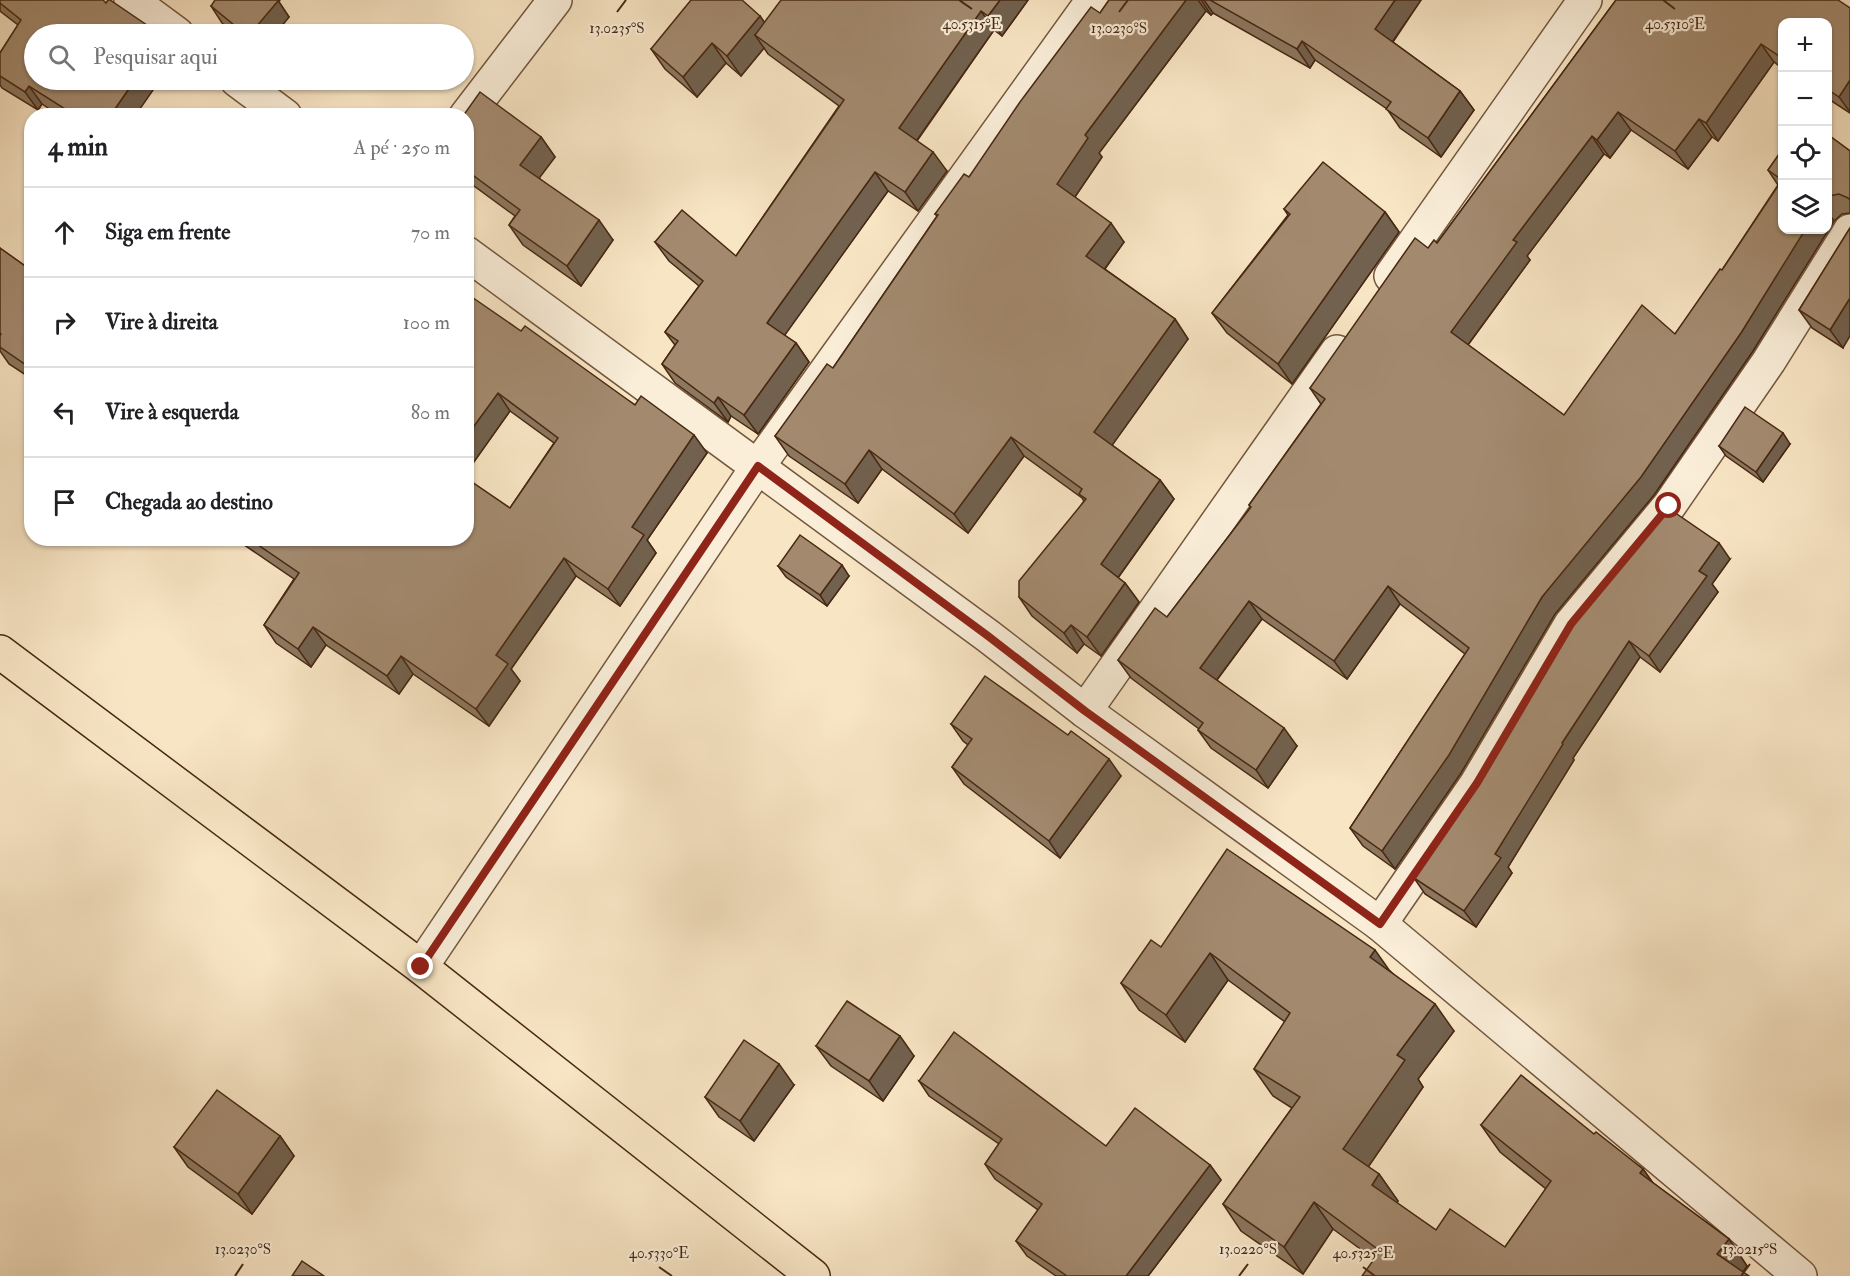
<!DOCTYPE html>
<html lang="pt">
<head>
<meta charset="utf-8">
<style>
	:root { --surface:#fff; --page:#f6f6f6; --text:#202124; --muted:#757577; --line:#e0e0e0 }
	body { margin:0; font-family:"IM FELL Double Pica",serif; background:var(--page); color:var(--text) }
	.controls { position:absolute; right:18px; top:18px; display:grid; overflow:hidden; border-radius:12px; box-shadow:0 2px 4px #0004 }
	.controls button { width:54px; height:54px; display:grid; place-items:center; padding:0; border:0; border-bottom:2px solid var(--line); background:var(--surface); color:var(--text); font:30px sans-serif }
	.stop { position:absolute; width:18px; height:18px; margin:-14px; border:4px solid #8f2418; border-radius:50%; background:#fff }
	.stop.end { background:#8f2418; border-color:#fff; box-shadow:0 2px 6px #0008 }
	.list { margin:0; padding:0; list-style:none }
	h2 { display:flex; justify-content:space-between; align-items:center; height:78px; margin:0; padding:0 24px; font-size:26px }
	h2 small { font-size:20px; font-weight:400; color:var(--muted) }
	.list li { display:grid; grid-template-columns:39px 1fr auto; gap:18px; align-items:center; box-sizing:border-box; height:90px; padding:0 24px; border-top:2px solid var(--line) }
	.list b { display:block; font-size:22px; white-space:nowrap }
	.list em { font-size:20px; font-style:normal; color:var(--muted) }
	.icon { flex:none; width:33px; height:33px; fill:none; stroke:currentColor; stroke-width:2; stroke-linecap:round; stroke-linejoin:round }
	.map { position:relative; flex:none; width:1850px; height:1276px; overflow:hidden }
	.search { position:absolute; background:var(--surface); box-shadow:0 2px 4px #0004; left:24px; top:24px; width:450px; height:66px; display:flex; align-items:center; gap:15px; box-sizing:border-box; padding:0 21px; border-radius:33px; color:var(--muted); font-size:22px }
	.panel { position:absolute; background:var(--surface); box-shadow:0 2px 4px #0004; left:24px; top:108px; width:450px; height:438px; border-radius:24px }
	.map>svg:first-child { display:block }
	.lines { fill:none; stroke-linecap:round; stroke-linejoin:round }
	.minor-casing { stroke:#73573e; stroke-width:36 }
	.highway-casing { stroke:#472812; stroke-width:36 }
	.minor { stroke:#faeed9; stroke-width:33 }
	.highway { stroke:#f8e5c4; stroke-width:33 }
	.wall { fill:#8c775f; stroke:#472812; stroke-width:1.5 }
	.shaded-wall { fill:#72614e; stroke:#472812; stroke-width:1.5 }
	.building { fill:#a38a6f; stroke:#472812; stroke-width:1.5 }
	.route { stroke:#8f2418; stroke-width:8 }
	.ticks { fill:none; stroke:#472812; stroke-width:2 }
	.ticks-label { font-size:15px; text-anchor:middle; fill:#472812; stroke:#faeed9; stroke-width:4.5; stroke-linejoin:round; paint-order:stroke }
</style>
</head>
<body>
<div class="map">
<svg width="1850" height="1276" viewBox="0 0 1850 1276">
	<rect width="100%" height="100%" fill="#f8e5c4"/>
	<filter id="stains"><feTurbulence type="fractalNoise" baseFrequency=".00333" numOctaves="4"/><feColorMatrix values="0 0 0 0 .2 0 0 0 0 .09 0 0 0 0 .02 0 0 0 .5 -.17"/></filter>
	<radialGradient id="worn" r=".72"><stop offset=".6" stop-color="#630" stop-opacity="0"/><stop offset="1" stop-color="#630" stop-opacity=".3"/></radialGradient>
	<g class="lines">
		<defs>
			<g id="minor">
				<polyline points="131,0 177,34"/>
				<polyline points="237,80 285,116"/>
				<polyline points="466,116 555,0"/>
				<polyline points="466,253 988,636 1085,711 1380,924 1800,1276"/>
				<polyline points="1391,276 1585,0"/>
				<polyline points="1085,711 1337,352"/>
				<polyline points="1380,924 1477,783 1571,624 1669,506 1769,361 1850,231"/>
				<polyline points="421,967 758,466 1093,0"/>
			</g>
			<polyline id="highway" points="0,652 421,967 813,1276"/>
		</defs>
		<use href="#minor" class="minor-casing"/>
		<use href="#highway" class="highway-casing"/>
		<use href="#minor" class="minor"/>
		<use href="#highway" class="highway"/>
	</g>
	<g class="wall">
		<polygon points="0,0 135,116 60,116 42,104 38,110 2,88 0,85 0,53 18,25 0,11"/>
		<polygon points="1028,0 1002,36 994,30 917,141 947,171 918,211 888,191 784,335 796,343 809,362 758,434 731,416 728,422 675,383 662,364 675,345 665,332 699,286 669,261 655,242 736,256 839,106 768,54 764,48 741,76 726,63 697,97 665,69 651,49 760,16 764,22"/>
		<polygon points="1109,0 1421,0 1393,42 1460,91 1474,110 1441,157 1400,128 1387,109 1315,60 1310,68 1213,13 1211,15 1206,11 1099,153 1102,157 1075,197 1124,242 1105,269 1175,319 1188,339 1112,445 1160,480 1174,499 1118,578 1125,583 1139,602 1101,656 1084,644 1077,653 1032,616 1019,597 1084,501 1082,498 1024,456 968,533 882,469 858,503 789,456 775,436 833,368 937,216 935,214 969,177 1100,13"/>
		<polygon points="1616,0 1850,8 1850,113 1827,98 1827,22 1782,22 1782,68 1774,62 1718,141 1712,137 1688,169 1631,130 1610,158 1604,154 1527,256 1530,260 1468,345 1564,415 1675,334 1722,270 1778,185 1768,170 1782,150 1827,230 1827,134 1850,151 1850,213 1842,214 1834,221 1753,351 1654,495 1555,614 1461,773 1395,869 1363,846 1350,828 1465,654 1400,604 1347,679 1262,619 1217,680 1297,746 1268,788 1211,748 1198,730 1199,729 1131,678 1118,660 1167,617 1251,507 1249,505 1321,404 1310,388 1428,248 1437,243"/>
		<polygon points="279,2 289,17 275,34 237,34 222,23 211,6"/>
		<polygon points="466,116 541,137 555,157 539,178 613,240 581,286 523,245 509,225 515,216 466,180"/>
		<polygon points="1284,209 1385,212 1399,232 1292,384 1227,333 1212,313 1288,215"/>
		<polygon points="1850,228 1843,348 1812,328 1799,310"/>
		<polygon points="0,248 32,271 32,379 9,364 0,351"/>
		<polygon points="521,331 635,405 707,453 647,540 656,553 620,606 576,576 511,669 520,681 489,726 413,674 399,694 326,645 311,667 276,643 264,625 294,579 234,538 466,538 510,508 554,443 510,411 466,473"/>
		<polygon points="1790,444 1763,482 1726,456 1719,446"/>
		<polygon points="1730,559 1712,584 1718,592 1660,672 1640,657 1573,758 1574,760 1508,867 1512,873 1476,927 1425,894 1414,878 1482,777 1575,619"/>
		<polygon points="778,566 849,576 827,606 786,577"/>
		<polygon points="951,724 1068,735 1121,776 1060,858 964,784 952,767 968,745 963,741"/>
		<polygon points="1161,947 1390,971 1454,1031 1418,1079 1423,1087 1368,1167 1379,1174 1398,1201 1397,1203 1436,1230 1505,1247 1546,1189 1500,1152 1481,1125 1594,1134 1643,1169 1653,1183 1729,1239 1747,1266 1374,1259 1333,1229 1303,1274 1241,1231 1223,1204 1292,1108 1273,1096 1254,1069 1285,1022 1228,980 1185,1042 1139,1010 1121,983"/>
		<polygon points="816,1046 914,1056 883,1101 831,1066"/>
		<polygon points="919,1081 1106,1146 1210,1165 1221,1180 1148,1276 1056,1276 1027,1256 1016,1241 1038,1210 995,1179 985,1164 999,1144 929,1096"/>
		<polygon points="794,1085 754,1141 719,1117 705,1097"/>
		<polygon points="280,1136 294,1156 252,1214 188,1167 174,1147"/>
	</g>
	<g class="shaded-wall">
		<polygon points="271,0 280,0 279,2 289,17 275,34 250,34"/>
		<polygon points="1000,0 1028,0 1002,36 988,16"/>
		<polygon points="1186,0 1198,0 1206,11 1099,153 1102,157 1070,204 1057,184 1085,135"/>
		<polygon points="1201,0 1204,0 1213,13 1211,15"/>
		<polygon points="1395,0 1421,0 1388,48 1375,29"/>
		<polygon points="981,11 994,30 912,147 899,128"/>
		<polygon points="760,16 774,36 755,35 764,48 741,76 727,56"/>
		<polygon points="1302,41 1315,60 1310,68 1297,49"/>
		<polygon points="712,43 726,63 697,97 683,77"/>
		<polygon points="1761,44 1774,62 1718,141 1706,123"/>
		<polygon points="135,80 160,80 135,116 110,116"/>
		<polygon points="1850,80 1850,112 1839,97"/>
		<polygon points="29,86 42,104 38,110 25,92"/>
		<polygon points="1460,91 1474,110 1441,157 1428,138"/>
		<polygon points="1618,112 1631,130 1610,158 1597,140"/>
		<polygon points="1699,119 1712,137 1688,169 1675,151"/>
		<polygon points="1592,136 1604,154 1527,256 1530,260 1464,350 1451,332 1513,240"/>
		<polygon points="541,137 555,157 534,185 520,165"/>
		<polygon points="933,152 947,171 918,211 905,192"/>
		<polygon points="875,172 888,191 782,339 767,323 769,320"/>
		<polygon points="1827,211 1834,221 1753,351 1654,495 1555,614 1461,773 1395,869 1382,851 1542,597 1805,230 1827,230"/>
		<polygon points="1385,212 1399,232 1292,384 1278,364"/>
		<polygon points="599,220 613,240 581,286 567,266"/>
		<polygon points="1111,223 1124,242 1100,275 1086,256"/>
		<polygon points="1850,298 1850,336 1843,348 1830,330"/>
		<polygon points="1175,319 1188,339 1108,451 1094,432"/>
		<polygon points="796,343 809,362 758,434 744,415"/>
		<polygon points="498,393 510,411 466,473 466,437"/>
		<polygon points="718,397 731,416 728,422 714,403"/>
		<polygon points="1783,433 1790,444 1763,482 1756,472"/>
		<polygon points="694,435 707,453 647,540 656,553 620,606 608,589 632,527"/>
		<polygon points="1011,437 1024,456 968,533 954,514"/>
		<polygon points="869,450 882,469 858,503 845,484"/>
		<polygon points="1160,480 1174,499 1114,583 1101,564"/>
		<polygon points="1719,543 1730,559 1712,584 1718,592 1660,672 1649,656 1699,571"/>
		<polygon points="564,558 576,576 511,669 520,681 489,726 476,709 496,655"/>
		<polygon points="842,565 849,576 827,606 820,595"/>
		<polygon points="1125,583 1139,602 1101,656 1087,637"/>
		<polygon points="1388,586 1400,604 1347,679 1334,661"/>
		<polygon points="1249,601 1262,619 1212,686 1200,668"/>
		<polygon points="1071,625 1084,644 1077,653 1064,633"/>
		<polygon points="313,627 326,645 311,667 298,649"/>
		<polygon points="1629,641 1640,657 1573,758 1574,760 1508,867 1512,873 1476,927 1464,911 1495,854 1562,743"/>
		<polygon points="401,656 413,674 399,694 387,676"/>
		<polygon points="1284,728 1297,746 1268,788 1256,770"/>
		<polygon points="1109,759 1121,776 1060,858 1049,841"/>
		<polygon points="1375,950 1394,977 1370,957"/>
		<polygon points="1210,953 1228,980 1185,1042 1166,1015"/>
		<polygon points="1435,1004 1454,1031 1418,1079 1423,1087 1362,1176 1343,1149 1397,1055"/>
		<polygon points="900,1036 914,1056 883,1101 869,1081"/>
		<polygon points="779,1064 794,1085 754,1141 740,1121"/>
		<polygon points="280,1136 294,1156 252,1214 238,1194"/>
		<polygon points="1210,1165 1221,1180 1148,1276 1126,1276"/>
		<polygon points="1643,1169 1662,1196 1640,1173"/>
		<polygon points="1379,1174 1398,1201 1390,1212 1372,1185"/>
		<polygon points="1314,1202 1333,1229 1303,1274 1284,1247"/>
		<polygon points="1729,1239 1747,1266 1740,1276 1717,1254"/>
	</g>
	<g class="building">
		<polygon points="0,0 103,0 106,3 108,0 110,0 160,34 34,34 34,80 135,80 110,116 76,116 29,86 25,92 0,76 0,53 21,20 0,3"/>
		<polygon points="215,0 277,0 278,1 250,34 245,34 211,6"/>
		<polygon points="691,0 742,0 760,16 727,56 712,43 683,77 651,49"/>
		<polygon points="781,0 1000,0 988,16 981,11 899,128 933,152 905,192 875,172 769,320 767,323 796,343 744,415 718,397 714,403 662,364 678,341 665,332 703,281 655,242 682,210 736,256 844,100 755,35"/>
		<polygon points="1109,0 1186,0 1085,135 1088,138 1057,184 1111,223 1086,256 1175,319 1094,432 1160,480 1101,564 1125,583 1087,637 1071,625 1064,633 1019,597 1019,581 1086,499 1079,494 1082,489 1011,437 954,514 869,450 845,484 775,436 827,364 833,368 938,215 935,214 964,174 969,177 1020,102 1091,7 1100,13"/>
		<polygon points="1210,0 1395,0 1375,29 1460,91 1428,138 1386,109 1391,102 1302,41 1297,49"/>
		<polygon points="1616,0 1838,0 1850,8 1850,80 1839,97 1827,89 1827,22 1782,22 1782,58 1761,44 1706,123 1699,119 1675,151 1618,112 1597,140 1592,136 1513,240 1517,242 1451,332 1564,415 1642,305 1675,334 1720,269 1722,270 1782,180 1768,170 1782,150 1782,230 1805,230 1741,333 1641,477 1542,597 1449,755 1382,851 1350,828 1469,648 1388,586 1334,661 1249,601 1200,668 1284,728 1256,770 1198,730 1203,723 1118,660 1155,608 1167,617 1251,507 1249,505 1325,399 1310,388 1415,238 1428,248 1434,240 1437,243"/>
		<polygon points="480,92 541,137 520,165 599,220 567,266 509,225 520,210 466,170 466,116 463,116"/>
		<polygon points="1827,134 1850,151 1850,200 1848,198 1839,194 1829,196 1827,198"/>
		<polygon points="1323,162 1385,212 1278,364 1212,313 1290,214 1284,209"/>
		<polygon points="1850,228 1850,298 1830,330 1799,310"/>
		<polygon points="0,248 32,271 32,369 0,347 0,336 1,334 0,333"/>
		<polygon points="466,293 521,331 525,326 635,405 641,396 694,435 632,527 644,535 608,589 564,558 496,655 508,664 476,709 401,656 387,676 313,627 298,649 264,625 299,573 248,538 466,538 466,478 510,508 558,438 498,393 466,437"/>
		<polygon points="1745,407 1783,433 1756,472 1719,446"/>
		<polygon points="1668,508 1719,543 1699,571 1707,576 1649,656 1629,641 1562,743 1563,744 1495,854 1501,858 1464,911 1414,878 1482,777 1575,619"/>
		<polygon points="800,535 842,565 820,595 778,566"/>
		<polygon points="985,676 1068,735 1071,731 1109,759 1049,841 952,767 972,739 951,724"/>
		<polygon points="1227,849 1375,950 1370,957 1435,1004 1397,1055 1405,1060 1343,1149 1379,1174 1372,1185 1436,1230 1450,1209 1505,1247 1551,1181 1481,1125 1521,1075 1594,1134 1596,1132 1643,1169 1640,1173 1729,1239 1717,1254 1749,1276 1362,1276 1380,1251 1314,1202 1284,1247 1223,1204 1300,1097 1254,1069 1290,1013 1210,953 1166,1015 1121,983 1151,940 1161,947"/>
		<polygon points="847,1001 900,1036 869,1081 816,1046"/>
		<polygon points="954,1032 1106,1146 1135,1108 1210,1165 1126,1276 1067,1276 1016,1241 1042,1204 985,1164 1002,1139 919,1081"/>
		<polygon points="744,1040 779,1064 740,1121 705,1097"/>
		<polygon points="217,1090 280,1136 238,1194 174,1147"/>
		<polygon points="302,1261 324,1276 292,1276"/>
	</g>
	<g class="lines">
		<polyline class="route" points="421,967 758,466 988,636 1085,711 1380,924 1477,783 1571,624 1669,506"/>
	</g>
	<path class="ticks" d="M959,0L972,9M1663,0L1675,9M617,12L626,0M1119,12L1128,0M659,1267L672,1276M1363,1267L1375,1276M235,1276L243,1264M1239,1276L1248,1264M1741,1276L1750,1264"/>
	<g class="ticks-label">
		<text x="972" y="29">40.5315°E</text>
		<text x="1675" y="29">40.5310°E</text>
		<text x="617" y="33">13.0235°S</text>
		<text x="1119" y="33">13.0230°S</text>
		<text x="243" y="1254">13.0230°S</text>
		<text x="1248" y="1254">13.0220°S</text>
		<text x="1750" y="1254">13.0215°S</text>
		<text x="659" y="1258">40.5330°E</text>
		<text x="1363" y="1258">40.5325°E</text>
	</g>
	<rect width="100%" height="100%" filter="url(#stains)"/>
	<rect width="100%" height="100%" fill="url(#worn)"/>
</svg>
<div class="controls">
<button>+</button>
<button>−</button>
<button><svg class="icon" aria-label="locate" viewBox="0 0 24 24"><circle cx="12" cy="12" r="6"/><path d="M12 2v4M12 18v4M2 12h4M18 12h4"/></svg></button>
<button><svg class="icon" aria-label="layers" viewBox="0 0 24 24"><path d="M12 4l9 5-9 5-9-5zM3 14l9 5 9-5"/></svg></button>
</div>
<div class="stop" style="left:1669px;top:506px"></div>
<div class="stop end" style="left:421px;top:967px"></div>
<div class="search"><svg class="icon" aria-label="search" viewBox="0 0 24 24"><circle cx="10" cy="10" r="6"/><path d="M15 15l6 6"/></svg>Pesquisar aqui</div>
<section class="panel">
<h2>4 min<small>A pé · 250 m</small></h2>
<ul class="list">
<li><svg class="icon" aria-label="ahead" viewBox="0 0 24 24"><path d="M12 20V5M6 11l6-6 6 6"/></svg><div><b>Siga em frente</b></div><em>70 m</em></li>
<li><svg class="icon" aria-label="right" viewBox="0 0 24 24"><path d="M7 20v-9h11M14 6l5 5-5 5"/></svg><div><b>Vire à direita</b></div><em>100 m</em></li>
<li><svg class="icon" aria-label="left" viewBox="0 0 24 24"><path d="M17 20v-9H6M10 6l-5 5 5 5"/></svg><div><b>Vire à esquerda</b></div><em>80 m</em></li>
<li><svg class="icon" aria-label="arrive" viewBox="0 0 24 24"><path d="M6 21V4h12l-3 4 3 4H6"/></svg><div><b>Chegada ao destino</b></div></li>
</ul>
</section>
</div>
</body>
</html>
